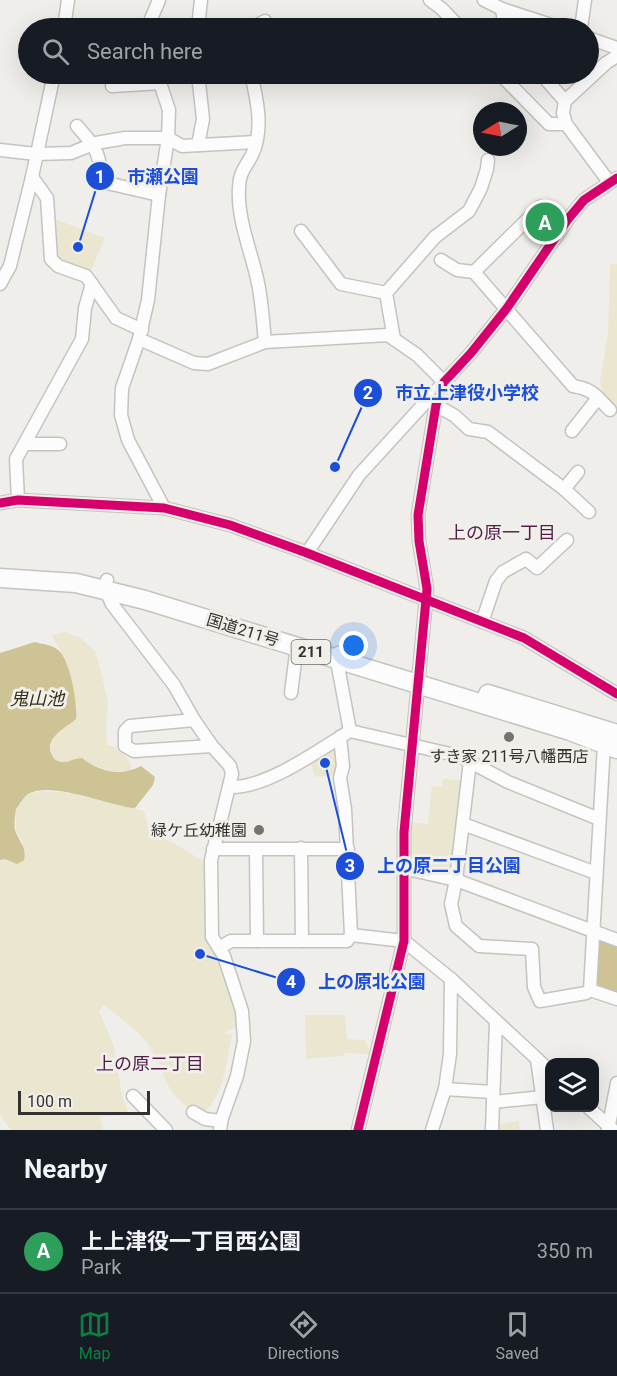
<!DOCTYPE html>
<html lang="en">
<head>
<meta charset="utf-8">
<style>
	:root { --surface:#171b24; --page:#20242c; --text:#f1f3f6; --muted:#9ea1a6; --line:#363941; --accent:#0b8043 }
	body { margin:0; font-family:Roboto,"Noto Sans JP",sans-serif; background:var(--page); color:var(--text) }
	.controls { position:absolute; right:18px; bottom:18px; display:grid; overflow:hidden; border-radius:12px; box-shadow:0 6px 24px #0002 }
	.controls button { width:54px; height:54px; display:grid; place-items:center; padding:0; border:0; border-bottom:2px solid var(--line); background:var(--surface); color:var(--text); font:30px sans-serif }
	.compass { position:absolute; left:473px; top:102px; width:54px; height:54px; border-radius:50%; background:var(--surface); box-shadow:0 6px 24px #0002; rotate:260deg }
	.scale { position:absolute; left:18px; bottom:15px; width:132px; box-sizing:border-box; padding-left:6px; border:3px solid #333230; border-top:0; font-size:16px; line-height:21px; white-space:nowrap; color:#333230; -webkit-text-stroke:4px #f0efe9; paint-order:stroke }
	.you { position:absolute; left:354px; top:646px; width:21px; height:21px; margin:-15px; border:4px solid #fff; border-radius:50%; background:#1a73e8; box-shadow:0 0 0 9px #1a73e833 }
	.badge { display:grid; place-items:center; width:39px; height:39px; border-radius:50%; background:var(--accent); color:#fff; font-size:20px; font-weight:700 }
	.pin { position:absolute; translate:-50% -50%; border:3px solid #fff; box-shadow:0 2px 6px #0006 }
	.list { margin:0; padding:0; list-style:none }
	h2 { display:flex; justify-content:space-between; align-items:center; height:78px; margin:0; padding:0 24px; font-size:26px }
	h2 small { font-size:20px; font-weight:400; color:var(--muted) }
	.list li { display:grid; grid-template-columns:39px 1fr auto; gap:18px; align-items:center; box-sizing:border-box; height:84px; padding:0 24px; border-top:2px solid var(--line) }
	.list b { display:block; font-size:22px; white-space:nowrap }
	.list p { margin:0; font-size:20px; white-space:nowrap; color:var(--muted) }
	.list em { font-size:20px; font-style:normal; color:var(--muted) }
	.icon { flex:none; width:33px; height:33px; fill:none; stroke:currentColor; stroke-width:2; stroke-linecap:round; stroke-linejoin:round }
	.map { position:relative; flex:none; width:617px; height:1130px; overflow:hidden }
	.search { position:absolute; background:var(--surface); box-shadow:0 6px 24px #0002; left:18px; right:18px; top:18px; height:66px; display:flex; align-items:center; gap:15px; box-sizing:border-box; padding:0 21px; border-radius:33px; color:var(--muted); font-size:22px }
	.sheet { height:162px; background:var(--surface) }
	nav { display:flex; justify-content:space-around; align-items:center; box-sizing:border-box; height:84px; border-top:2px solid var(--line); background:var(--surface); font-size:16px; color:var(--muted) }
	nav a { display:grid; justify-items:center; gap:3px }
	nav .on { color:var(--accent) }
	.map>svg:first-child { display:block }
	.green { fill:#ebe6cf }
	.water { fill:#cdc395 }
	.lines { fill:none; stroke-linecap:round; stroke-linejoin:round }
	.minor-casing { stroke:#c4c3c0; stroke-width:15 }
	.highway-casing { stroke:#c4c3c0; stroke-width:21 }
	.minor { stroke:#fdfcfc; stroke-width:12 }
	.highway { stroke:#fdfcfc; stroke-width:18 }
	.cycleway-casing { stroke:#f0efe9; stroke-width:13 }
	.cycleway { stroke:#d6006c; stroke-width:9 }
	.poi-dot { fill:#757471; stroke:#f0efe9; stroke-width:2 }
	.labels { text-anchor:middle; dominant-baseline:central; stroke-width:6; stroke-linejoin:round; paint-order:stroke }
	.shield { fill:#f0efe9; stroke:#6c6b68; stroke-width:1.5 }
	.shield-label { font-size:15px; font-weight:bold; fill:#333230 }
	.street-label { font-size:16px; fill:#333230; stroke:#f0efe9 }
	.poi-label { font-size:16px; fill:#333230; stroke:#f0efe9 }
	.neighbourhood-label { font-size:18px; fill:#531d49; stroke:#f0efe9 }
	.water-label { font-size:18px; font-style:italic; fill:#342e11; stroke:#f0efe9 }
	.leader { fill:none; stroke:#1d4ed8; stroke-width:2 }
	.callout-dot { fill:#1d4ed8; stroke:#f0efe9; stroke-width:2 }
	.mark-label { font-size:18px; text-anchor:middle; font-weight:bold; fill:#fff }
	.callout-label { font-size:18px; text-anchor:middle; font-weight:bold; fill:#1d4ed8; stroke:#f0efe9; stroke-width:6; stroke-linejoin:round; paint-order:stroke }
</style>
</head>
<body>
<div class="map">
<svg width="617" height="1130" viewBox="0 0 617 1130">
	<rect width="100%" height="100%" fill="#efeeea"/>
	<g class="green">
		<polygon points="552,206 551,227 546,231 536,217 544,208"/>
		<polygon points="55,219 105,238 90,273 59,262 54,256"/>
		<polygon points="610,264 617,264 617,413 603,399 600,382 608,334"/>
		<path d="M65,632L80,638L96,652L108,702L106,727L107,744C121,751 129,755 132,771C112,773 98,770 82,758C75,758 70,762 63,762C58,762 54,760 52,755C43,740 67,723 77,713L67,662L52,636Z"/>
		<polygon points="338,745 337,775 315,777 310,760"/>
		<polygon points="443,779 465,781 454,873 448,874 408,865 409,822 428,824 432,786 442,787"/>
		<path d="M42,791L70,793L144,811L149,831L175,844L206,863L222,959L239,1018L238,1026L224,1033L232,1035C226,1062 225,1096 202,1114C165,1099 167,1076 149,1046C141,1032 117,1016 104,1005L99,1011L113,1044L122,1095L129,1115L100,1116L103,1130H11L0,1115V860L5,859L13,862L23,843L16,830V809L28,794Z"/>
		<polygon points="305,1015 345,1015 347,1039 365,1040 371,1054 345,1053 342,1056 306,1059"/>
		<polygon points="519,1121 520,1130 495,1130 495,1125"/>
	</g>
	<g class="water">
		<path d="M35,642C42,644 53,645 58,650C70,658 78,706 76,719C65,728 43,739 52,755C54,760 58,762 63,762C70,762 75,758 82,758C100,772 120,777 141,766L155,777L153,785L135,808C109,806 51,780 28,794C24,797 19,805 16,809C15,815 14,824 15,830C19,842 27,847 24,860L17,864L5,859L0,860V653Z"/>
		<polygon points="602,939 617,946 617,993 597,986 596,983 598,942"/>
	</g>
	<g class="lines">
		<defs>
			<g id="minor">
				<polyline points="430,0 442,9 460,28"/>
				<polyline points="484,0 502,9 560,28"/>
				<polyline points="502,9 505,28"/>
				<polyline points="64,28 68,0"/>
				<polyline points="150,28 151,19 159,0"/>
				<polyline points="198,28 201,0"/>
				<polyline points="252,28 265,21"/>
				<polyline points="581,28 585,0"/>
				<polyline points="588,38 617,48"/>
				<polyline points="157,74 169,110 168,138 159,195 148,300 139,339 122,388 121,415 128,440 164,508"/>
				<polyline points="198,74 203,119 198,145"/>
				<path d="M251,74C257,99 264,130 252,155C245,168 239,173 239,188C237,220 252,253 258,283C262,302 263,323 265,342"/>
				<polyline points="500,74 549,124 566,124"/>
				<polyline points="541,74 565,101"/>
				<polyline points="112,86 161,83"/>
				<path d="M77,126C84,134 93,143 97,154C101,164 100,174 107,183L159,195"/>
				<polyline points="0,150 36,154 71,153 96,143 125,138 168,138 182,146 256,142"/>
				<polyline points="32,177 47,198 51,259 58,266 86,276 116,318 142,330"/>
				<polyline points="609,182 566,124 563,113 565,101 606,63 617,56"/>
				<path d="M540,207L474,272L573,386C593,389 597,397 610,410"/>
				<polyline points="301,231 341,284 386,293"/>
				<polyline points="441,260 457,270 474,272"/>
				<polyline points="0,284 10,266 32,177 54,74"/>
				<polyline points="139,339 194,363 208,364 265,342 388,335 417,355 444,382 359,475 307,553"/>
				<polyline points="394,339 386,293 435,237 469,211 481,188 487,169 488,160"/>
				<polyline points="436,405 455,416 469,429 488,432 564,489 589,512"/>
				<polyline points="572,431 598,398"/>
				<polyline points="25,444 60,444"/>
				<polyline points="564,489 578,472"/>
				<polyline points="18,500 16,459 82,339 85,308 92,284"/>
				<polyline points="0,503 18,500 164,508 230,525 307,553 524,638 617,694"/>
				<polyline points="107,580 105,589 112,604 174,685 194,720 212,746 230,766 232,774 211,860 212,937 224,956 242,1011 244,1041 237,1076 222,1118 220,1130"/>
				<polyline points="482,622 496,581 503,572 526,559 537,568 567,540"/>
				<polyline points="291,693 297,646"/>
				<polyline points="194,720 130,726 125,731 125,746 134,751 212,746"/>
				<polyline points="350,731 459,756 508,782 599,819"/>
				<polyline points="470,761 456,880 451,904 456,926 479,946 532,949 534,987 540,1001 586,993 590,990 617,999"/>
				<path d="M229,787C266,789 319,750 350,731L337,661L338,653"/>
				<polyline points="463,824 596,873"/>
				<polyline points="301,848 302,941"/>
				<polyline points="213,849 348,849"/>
				<polyline points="256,850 257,941"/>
				<polyline points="403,868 456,880 617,940"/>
				<polyline points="351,935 404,941 451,979 550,1071"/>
				<polyline points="219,948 231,941 347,941 351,935 345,809 340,778 343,766 340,737"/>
				<polyline points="590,990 604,744"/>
				<polyline points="537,1059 547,1130"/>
				<polyline points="445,1089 492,1092"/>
				<polyline points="133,1096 166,1130"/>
				<polyline points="493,1102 543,1097"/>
				<polyline points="589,1108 612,1129"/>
				<polyline points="193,1112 205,1119 221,1121"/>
				<polyline points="358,1130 404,941 404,832 427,589 419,541 418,515 436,405 444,382 471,353 507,308 568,219 584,200 617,178"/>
				<polyline points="432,1130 445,1089 450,1054 451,979"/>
				<polyline points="492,1130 496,1022"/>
				<polyline points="608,1130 617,1083"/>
			</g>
			<g id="highway">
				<polyline points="0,578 76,583 145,600 570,731 617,749"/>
				<polyline points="488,694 617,734"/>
			</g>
		</defs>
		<use href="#minor" class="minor-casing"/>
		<use href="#highway" class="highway-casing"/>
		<use href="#minor" class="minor"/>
		<use href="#highway" class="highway"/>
		<defs>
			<g id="cycleway">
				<polyline points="0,503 18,500 164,508 230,525 307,553 524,638 617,694"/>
				<polyline points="358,1130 404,941 404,832 427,589 419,541 418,515 436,405 444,382 471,353 507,308 568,219 584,200 617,178"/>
			</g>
		</defs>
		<use href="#cycleway" class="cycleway-casing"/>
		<use href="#cycleway" class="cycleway"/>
	</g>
	<g class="poi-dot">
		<circle cx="509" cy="737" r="6"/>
		<circle cx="259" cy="830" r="6"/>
	</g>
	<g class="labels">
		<rect class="shield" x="291.5" y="640" width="39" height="24" rx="4.5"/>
		<g class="shield-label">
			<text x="311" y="652">211</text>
		</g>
		<g class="street-label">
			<text transform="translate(243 630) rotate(17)">国道211号</text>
		</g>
		<g class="poi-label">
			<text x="509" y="756">すき家 211号八幡西店</text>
			<text x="247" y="830" text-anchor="end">緑ケ丘幼稚園</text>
		</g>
		<g class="neighbourhood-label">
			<text x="502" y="532">上の原一丁目</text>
			<text x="150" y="1063">上の原二丁目</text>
		</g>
		<g class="water-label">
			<text x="37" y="698">鬼山池</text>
		</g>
	</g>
	<path class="leader" d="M78 247L100 176M335 467L368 393M325 763L350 866M200 954L291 982"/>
	<g class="callout-dot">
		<circle cx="78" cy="247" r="6"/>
		<circle cx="335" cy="467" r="6"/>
		<circle cx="325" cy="763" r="6"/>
		<circle cx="200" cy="954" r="6"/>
		<circle cx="100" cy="176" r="15"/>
		<circle cx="368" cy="393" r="15"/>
		<circle cx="350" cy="866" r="15"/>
		<circle cx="291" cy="982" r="15"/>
	</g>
	<g class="mark-label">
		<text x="100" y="183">1</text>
		<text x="368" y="399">2</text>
		<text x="350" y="872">3</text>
		<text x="291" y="988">4</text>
	</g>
	<g class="callout-label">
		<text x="163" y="183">市瀬公園</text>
		<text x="467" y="399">市立上津役小学校</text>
		<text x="449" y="872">上の原二丁目公園</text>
		<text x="372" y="988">上の原北公園</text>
	</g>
</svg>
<div class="controls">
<button><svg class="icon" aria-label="layers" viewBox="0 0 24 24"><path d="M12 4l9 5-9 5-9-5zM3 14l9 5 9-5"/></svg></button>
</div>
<svg class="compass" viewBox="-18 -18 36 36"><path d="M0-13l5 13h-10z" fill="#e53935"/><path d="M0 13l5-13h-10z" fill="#9ea1a6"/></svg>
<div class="scale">100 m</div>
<div class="you"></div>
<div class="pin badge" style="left:545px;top:222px;background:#2e9e5b">A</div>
<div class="search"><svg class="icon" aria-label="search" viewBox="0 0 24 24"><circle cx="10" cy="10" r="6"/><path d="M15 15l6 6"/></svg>Search here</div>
</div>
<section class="sheet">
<h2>Nearby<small></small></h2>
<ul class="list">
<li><span class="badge" style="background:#2e9e5b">A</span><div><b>上上津役一丁目西公園</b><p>Park</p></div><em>350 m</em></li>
</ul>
</section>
<nav>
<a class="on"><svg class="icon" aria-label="map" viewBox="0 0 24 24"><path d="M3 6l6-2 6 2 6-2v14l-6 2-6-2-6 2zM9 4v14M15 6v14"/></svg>Map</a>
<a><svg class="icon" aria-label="directions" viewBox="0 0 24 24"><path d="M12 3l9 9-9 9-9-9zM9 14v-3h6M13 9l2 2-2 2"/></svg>Directions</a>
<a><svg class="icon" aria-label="saved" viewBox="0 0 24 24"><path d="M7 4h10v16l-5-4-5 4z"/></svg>Saved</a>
</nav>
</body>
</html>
